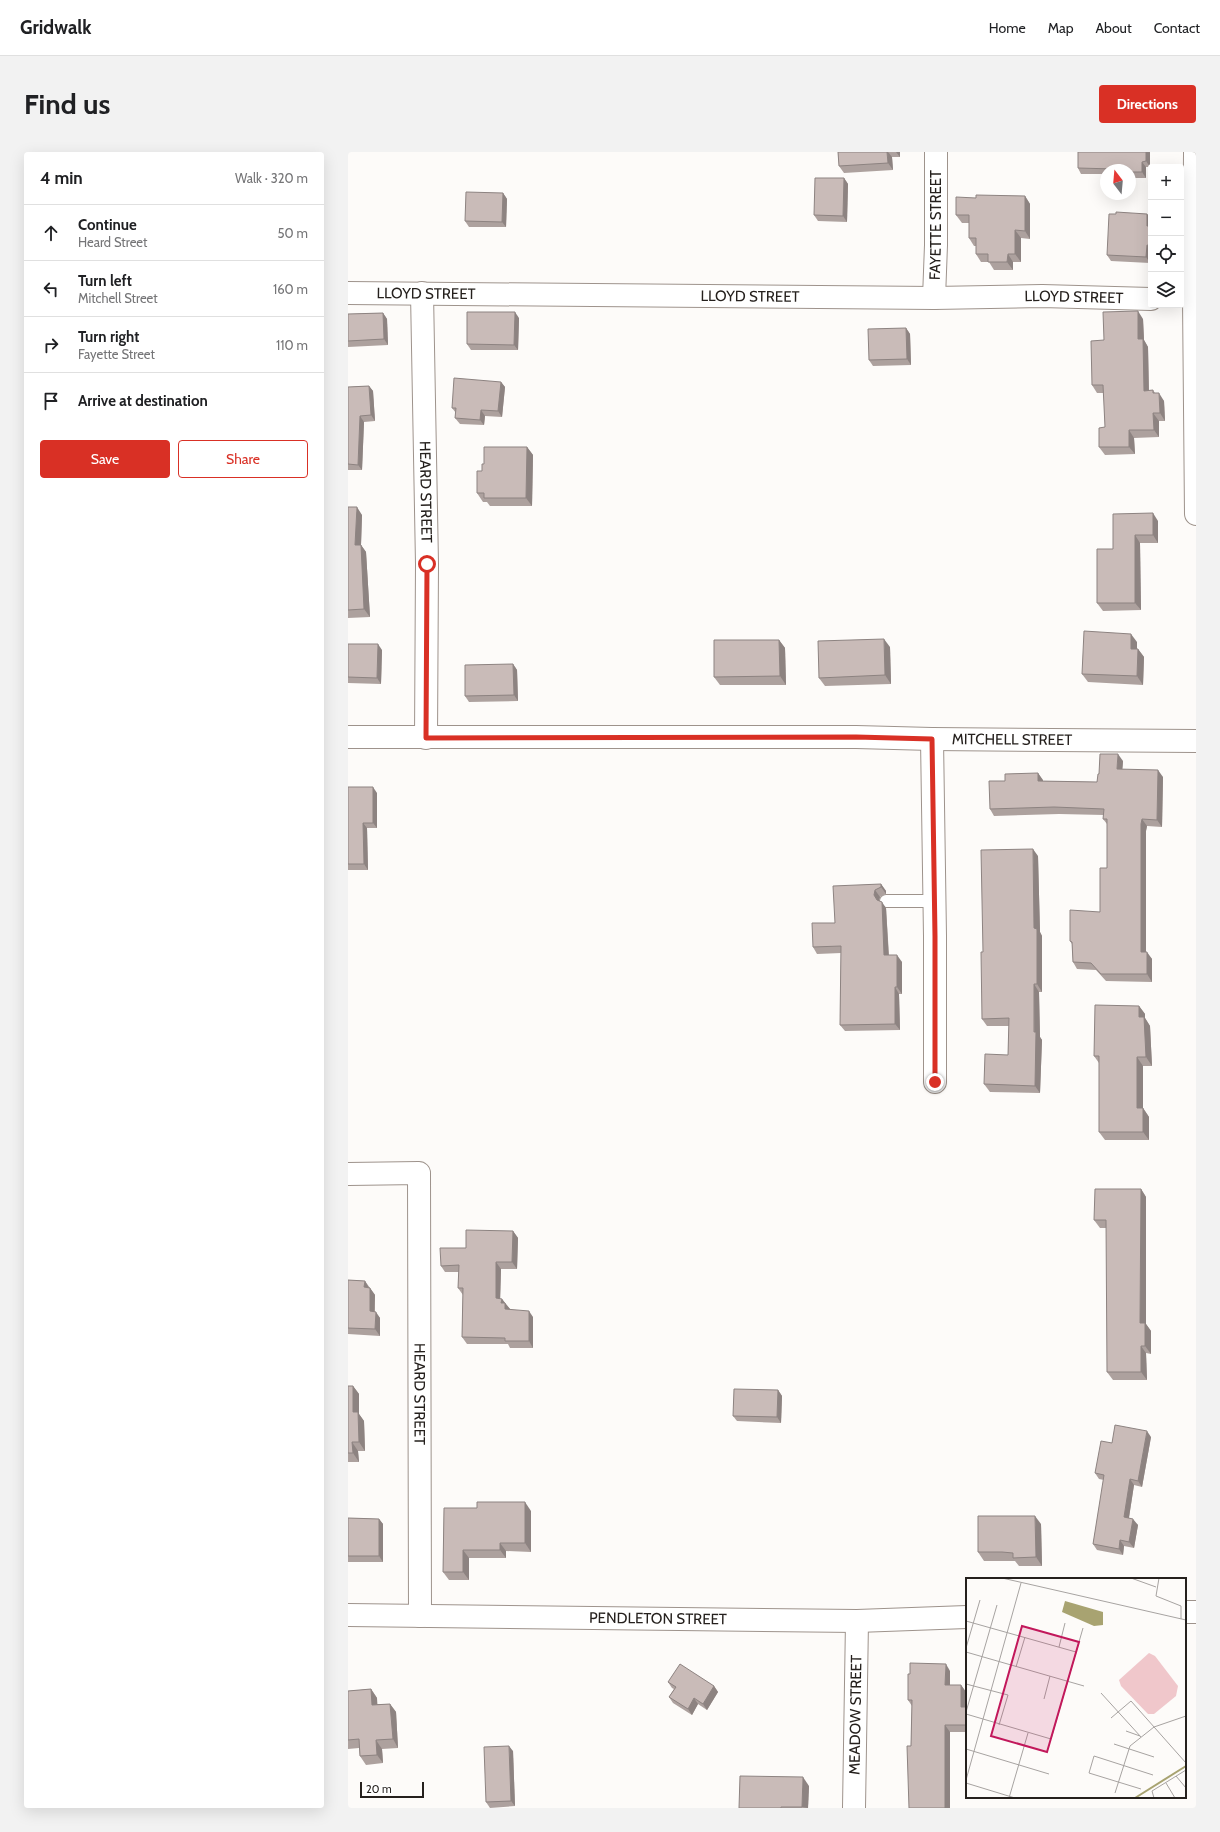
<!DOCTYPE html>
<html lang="en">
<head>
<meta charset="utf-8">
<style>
	:root { --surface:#fff; --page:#f2f2f2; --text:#202124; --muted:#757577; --line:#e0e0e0; --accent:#d93025 }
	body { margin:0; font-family:Cabin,sans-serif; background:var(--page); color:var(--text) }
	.controls { position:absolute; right:12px; top:12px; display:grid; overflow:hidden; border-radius:4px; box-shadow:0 4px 16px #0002 }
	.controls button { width:36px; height:36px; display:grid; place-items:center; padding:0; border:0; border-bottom:1px solid var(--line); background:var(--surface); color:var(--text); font:20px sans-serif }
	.compass { position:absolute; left:752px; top:12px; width:36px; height:36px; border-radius:50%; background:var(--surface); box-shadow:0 4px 16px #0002; rotate:344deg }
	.scale { position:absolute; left:12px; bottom:10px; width:64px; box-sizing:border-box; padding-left:4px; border:2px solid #25201d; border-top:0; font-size:11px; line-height:14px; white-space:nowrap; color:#25201d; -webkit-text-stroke:3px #fff; paint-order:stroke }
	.stop { position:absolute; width:12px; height:12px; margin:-9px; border:3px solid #d93025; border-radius:50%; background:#fff }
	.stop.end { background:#d93025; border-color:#fff; box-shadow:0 1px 4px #0008 }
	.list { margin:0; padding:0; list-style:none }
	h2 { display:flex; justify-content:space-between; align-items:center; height:52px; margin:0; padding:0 16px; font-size:17px }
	h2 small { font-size:13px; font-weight:400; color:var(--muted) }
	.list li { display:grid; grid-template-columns:26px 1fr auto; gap:12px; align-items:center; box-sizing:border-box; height:56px; padding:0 16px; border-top:1px solid var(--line) }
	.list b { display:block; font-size:15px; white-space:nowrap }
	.list p { margin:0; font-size:13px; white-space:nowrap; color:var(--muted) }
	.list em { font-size:13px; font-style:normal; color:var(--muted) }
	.actions { display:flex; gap:8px; padding:12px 16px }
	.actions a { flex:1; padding:9px 0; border:1px solid var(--accent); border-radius:4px; text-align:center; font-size:14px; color:var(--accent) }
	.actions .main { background:var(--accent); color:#fff }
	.icon { flex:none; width:22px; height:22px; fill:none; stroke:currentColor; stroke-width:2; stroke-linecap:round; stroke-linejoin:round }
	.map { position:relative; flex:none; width:848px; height:1656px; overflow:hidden; border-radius:4px }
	header { display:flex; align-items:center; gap:24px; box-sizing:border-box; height:56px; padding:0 20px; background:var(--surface); border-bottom:1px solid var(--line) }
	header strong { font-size:19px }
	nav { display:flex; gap:22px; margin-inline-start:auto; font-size:14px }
	.intro { display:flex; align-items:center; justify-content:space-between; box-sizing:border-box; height:96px; padding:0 24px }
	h1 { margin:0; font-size:28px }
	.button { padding:10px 18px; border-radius:4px; background:var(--accent); color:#fff; font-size:14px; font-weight:700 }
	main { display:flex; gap:24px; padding:0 24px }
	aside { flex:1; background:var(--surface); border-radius:4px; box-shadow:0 4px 16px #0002 }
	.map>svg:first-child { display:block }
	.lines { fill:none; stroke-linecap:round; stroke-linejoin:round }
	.lane-casing { stroke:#9e938c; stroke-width:14 }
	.street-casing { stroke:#9e938c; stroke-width:24 }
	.lane { stroke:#fff; stroke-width:12 }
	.street { stroke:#fff; stroke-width:22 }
	.wall { fill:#ada19e }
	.shaded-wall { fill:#8d8381 }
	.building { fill:#c9bbb8; stroke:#8d8381 }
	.route { stroke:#d93025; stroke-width:5 }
	.labels { text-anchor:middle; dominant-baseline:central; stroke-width:3; stroke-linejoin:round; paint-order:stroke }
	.street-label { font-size:15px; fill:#25201d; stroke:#fff }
	.inset-river { fill:none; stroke:#a8a371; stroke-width:2 }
	.inset-road { fill:none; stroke:#a7a3a1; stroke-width:1 }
	.view { fill:#c2185b; fill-opacity:0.15; stroke:#c2185b; stroke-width:2 }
	.inset-edge { fill:none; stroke:#25201d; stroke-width:2 }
</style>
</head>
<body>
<header>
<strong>Gridwalk</strong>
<nav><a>Home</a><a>Map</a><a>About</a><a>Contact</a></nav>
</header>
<div class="intro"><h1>Find us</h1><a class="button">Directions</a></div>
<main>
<aside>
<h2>4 min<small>Walk · 320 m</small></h2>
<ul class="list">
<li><svg class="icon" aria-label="ahead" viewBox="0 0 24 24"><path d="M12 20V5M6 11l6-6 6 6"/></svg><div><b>Continue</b><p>Heard Street</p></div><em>50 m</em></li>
<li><svg class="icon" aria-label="left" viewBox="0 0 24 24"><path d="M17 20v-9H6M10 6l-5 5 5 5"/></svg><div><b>Turn left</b><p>Mitchell Street</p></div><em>160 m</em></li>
<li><svg class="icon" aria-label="right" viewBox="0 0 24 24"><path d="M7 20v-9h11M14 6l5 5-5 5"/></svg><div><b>Turn right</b><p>Fayette Street</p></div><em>110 m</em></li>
<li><svg class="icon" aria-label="arrive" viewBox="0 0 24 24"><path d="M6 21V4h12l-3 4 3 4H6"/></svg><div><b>Arrive at destination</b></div></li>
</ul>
<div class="actions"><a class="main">Save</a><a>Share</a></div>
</aside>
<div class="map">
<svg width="848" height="1656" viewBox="0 0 848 1656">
	<rect width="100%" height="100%" fill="#fdfbf9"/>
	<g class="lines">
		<defs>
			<polyline id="lane" points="538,749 587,749"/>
			<g id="street">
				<polyline points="847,0 846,148 848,362"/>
				<path id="s1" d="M0,141L586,146L694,144L803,147"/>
				<path id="s2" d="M74,141L79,412L78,586"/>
				<path id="s3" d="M586,146L588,93V0"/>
				<path id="s4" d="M0,585H508L584,587L848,589"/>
				<polyline points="584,587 587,784 587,930"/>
				<path id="s5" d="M0,1022L71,1021L72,1464"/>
				<polyline points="837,1460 848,1460"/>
				<path id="s6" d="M0,1463L509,1469L619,1465"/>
				<path id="s7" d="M506,1656L509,1469"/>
			</g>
		</defs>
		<use href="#lane" class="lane-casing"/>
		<use href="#street" class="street-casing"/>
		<use href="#lane" class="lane"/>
		<use href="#street" class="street"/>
	</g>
	<g class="wall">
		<polygon points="490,0 552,0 552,5 544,5 545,18 496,21 491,14"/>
		<polygon points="802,0 802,15 798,15 798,26 782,26 782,18 758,18 758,22 733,22 730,16"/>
		<polygon points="496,26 500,32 499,70 470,69 466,63"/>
		<polygon points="155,41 159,47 158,75 121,75 117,69"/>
		<polygon points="677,44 682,52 682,87 673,86 673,110 665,110 665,118 646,118 641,110 633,110 628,102 628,94 626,94 621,86 621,71 614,71 608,63 628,46"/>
		<polygon points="768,62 799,62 803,67 803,99 802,111 763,109 759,103"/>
		<polygon points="35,161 39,167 40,193 0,195 0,162"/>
		<polygon points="171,166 170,198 123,198 119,192"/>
		<polygon points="795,167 796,188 800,195 801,239 805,238 807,241 816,249 817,269 811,269 811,285 786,286 787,302 757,303 751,295 757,275 756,241 749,241 744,233 756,188"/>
		<polygon points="558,176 562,182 563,213 525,214 521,208"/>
		<polygon points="153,230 157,235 154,265 137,264 136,273 112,272 107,266 108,261 104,256"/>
		<polygon points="21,234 25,239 27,269 16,270 14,318 0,318 0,235"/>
		<polygon points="179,295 185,303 184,354 142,354 139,350 135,350 129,341 136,312"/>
		<polygon points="0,355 14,363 13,393 18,400 22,465 0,466"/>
		<polygon points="765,362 810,369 810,391 792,391 793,458 755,459 749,451 765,397"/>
		<polygon points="431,488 437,496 438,533 372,533 366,525"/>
		<polygon points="789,490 789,497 790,497 796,505 795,533 740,530 734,522"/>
		<polygon points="0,492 34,498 33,532 0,531"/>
		<polygon points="542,495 543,532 477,534 471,526"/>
		<polygon points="165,512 169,518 170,549 121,550 117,544"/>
		<polygon points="775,609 774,617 815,625 814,675 799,674 798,679 798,800 804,807 804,830 758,829 748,818 729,817 725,810 724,792 722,789 752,760 759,716 759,672 755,667 756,663 711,662 646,664 642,657 657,629 690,621 695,629 749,630 751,622"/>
		<polygon points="0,635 29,641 29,676 19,676 20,718 0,718"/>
		<polygon points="690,704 692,780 694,784 694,840 691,840 692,885 694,888 692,941 642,940 636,932 660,903 661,874 639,874 634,867 635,800"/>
		<polygon points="533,732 538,739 538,742 532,745 531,749 538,756 541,803 554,810 554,842 551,842 552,878 497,879 492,873 493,801 469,802 465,795"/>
		<polygon points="791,854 797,862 797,866 802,874 804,914 795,914 795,956 801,965 801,988 757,988 751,980 751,911 746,904"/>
		<polygon points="793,1037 798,1045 798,1172 803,1179 803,1202 798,1201 799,1228 765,1228 759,1220 759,1076 752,1076 746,1068"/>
		<polygon points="165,1079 170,1086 169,1117 153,1117 152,1147 154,1147 162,1157 185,1165 185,1196 162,1196 160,1192 119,1192 114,1185 115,1143 110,1136 111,1120 97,1120 93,1114"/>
		<polygon points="0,1128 17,1129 27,1143 27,1160 32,1166 32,1184 0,1182"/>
		<polygon points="0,1234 5,1234 11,1242 11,1262 16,1269 17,1299 10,1299 11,1310 0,1310"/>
		<polygon points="430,1238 434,1244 433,1271 389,1269 385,1264"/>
		<polygon points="803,1285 794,1335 786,1333 781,1366 790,1373 786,1396 776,1394 775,1403 749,1398 745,1392 756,1328 751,1327 747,1321 764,1291"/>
		<polygon points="96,1356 183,1359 183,1400 158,1399 158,1406 121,1406 121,1428 101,1428 95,1420"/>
		<polygon points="0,1366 31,1367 35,1372 35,1410 0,1410"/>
		<polygon points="693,1372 694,1414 671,1414 667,1409 636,1409 630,1400"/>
		<polygon points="602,1519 602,1533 613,1533 618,1540 617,1555 619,1555 619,1580 602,1580 602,1656 561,1656 564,1554 560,1548"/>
		<polygon points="320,1530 366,1534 370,1540 359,1558 350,1552 344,1563 325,1551 321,1545 326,1537 324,1536"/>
		<polygon points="23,1537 29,1546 29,1552 42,1552 48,1560 50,1596 34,1597 35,1611 18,1613 12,1604 11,1596 0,1597 0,1539"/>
		<polygon points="165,1599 167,1654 142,1656 138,1650"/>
		<polygon points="461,1634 460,1656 391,1656"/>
	</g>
	<g class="shaded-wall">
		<polygon points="539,0 540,0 544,5 545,18 540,11"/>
		<polygon points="548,0 552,0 552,5"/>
		<polygon points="798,0 802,0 802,15 798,9"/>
		<polygon points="794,10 798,15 798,26 794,20"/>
		<polygon points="496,26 500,32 499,70 495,64"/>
		<polygon points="155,41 159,47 158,75 154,70"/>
		<polygon points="677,44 682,52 682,87 677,79"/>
		<polygon points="799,62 803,67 803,79 799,74"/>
		<polygon points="667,78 673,86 673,110 667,102"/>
		<polygon points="799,93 803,99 802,111 798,105"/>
		<polygon points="660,102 665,110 665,118 659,110"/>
		<polygon points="790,159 795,167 796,188 800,195 801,246 796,239 790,187"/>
		<polygon points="167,160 171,166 170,198 166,193"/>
		<polygon points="35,161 39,167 40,193 36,187"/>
		<polygon points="558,176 562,182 563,213 559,207"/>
		<polygon points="153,230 157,235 154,265 150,259"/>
		<polygon points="21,234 25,239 27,269 23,263"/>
		<polygon points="811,241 816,249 817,269 812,261"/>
		<polygon points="133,258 137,264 136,273 132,268"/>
		<polygon points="805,261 811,269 811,285 806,278"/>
		<polygon points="12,264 16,270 14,318 10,313"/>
		<polygon points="781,278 786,286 787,302 781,295"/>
		<polygon points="179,295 185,303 184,354 178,346"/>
		<polygon points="9,355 14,363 13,393 18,400 22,465 16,457 7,393"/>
		<polygon points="805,361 810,369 810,391 805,383"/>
		<polygon points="787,383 792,391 793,458 787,451"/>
		<polygon points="783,482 789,490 789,505 783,497"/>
		<polygon points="536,487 542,495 543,532 537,523"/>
		<polygon points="431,488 437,496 438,533 432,524"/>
		<polygon points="30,492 34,498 33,532 29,526"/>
		<polygon points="790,497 796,505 795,533 789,524"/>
		<polygon points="165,512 169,518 170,549 166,543"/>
		<polygon points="770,602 775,609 774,624 769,617"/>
		<polygon points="810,618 815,625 814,675 809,668"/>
		<polygon points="690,621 695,628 695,636 690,629"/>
		<polygon points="25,635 29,641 29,676 25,671"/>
		<polygon points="794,667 799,674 798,679 798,807 793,800 793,672"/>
		<polygon points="15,671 19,676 20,718 16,712"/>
		<polygon points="685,697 690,704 692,780 694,784 694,840 689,832 686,776"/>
		<polygon points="533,732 538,739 538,742 533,735"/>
		<polygon points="527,738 532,745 531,749 529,748 526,743"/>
		<polygon points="534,750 538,756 541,810 536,803"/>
		<polygon points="799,800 804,807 804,830 799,822"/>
		<polygon points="549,803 554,810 554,842 549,835"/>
		<polygon points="686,832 691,840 692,885 694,888 692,941 687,934"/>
		<polygon points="547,835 551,842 552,878 547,872"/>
		<polygon points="791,854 797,862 797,866 802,874 804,914 798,905 791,865"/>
		<polygon points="789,905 795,914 795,965 789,956"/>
		<polygon points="795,956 801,965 801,988 795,980"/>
		<polygon points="793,1037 798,1045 798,1172 803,1179 803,1202 797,1194 792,1171"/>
		<polygon points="165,1079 170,1086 169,1117 164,1110"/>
		<polygon points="148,1110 153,1117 152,1153 148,1146"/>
		<polygon points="17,1129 21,1136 16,1135"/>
		<polygon points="22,1136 27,1143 26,1166 22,1159"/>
		<polygon points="154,1147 157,1151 162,1157 157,1157 153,1151"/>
		<polygon points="181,1159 185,1165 185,1196 181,1189"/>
		<polygon points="28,1160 32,1166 32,1184 27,1177"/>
		<polygon points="793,1194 798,1201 799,1228 793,1220"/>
		<polygon points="5,1234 11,1242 11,1262 16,1269 17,1299 11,1290 5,1260"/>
		<polygon points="430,1238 434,1244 433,1271 429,1265"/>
		<polygon points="799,1279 803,1285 794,1335 790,1329"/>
		<polygon points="4,1290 10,1299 11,1310 5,1301"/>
		<polygon points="782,1327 786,1333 780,1371 776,1365"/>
		<polygon points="177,1350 183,1359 183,1400 177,1391"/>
		<polygon points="687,1364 693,1372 694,1414 688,1405"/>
		<polygon points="31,1367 35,1372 35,1410 31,1404"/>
		<polygon points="785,1367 790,1373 786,1396 781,1390"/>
		<polygon points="772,1388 776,1394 775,1403 771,1397"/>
		<polygon points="152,1391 158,1399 158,1406 152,1398"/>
		<polygon points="115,1398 121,1406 121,1428 115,1420"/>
		<polygon points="598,1512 602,1519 602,1540 597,1533"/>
		<polygon points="613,1533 618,1540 617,1562 613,1555"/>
		<polygon points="366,1534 370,1540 359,1558 355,1552"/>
		<polygon points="23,1537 29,1546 30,1561 24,1553"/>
		<polygon points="346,1546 350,1552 344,1563 340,1557"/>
		<polygon points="42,1552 48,1560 50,1596 45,1587"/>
		<polygon points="597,1573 602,1580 602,1656 597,1656"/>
		<polygon points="28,1588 34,1597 35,1611 29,1603"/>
		<polygon points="161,1594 165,1599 167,1654 163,1649"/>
		<polygon points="455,1625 461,1634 460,1656 454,1655"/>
	</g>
	<g class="building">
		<polygon points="490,0 539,0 540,11 491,14"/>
		<polygon points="730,0 798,0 798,9 794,10 794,20 782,20 782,18 766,18 766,17 730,16"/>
		<polygon points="467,26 496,26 495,64 466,63"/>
		<polygon points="118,40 155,41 154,70 117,69"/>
		<polygon points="628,43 677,44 677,79 667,78 667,102 660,102 659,110 640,110 640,102 628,102 628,86 621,86 621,63 608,63 608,45 628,46"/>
		<polygon points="768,60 799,62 799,74 803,74 803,94 799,93 798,105 759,103 761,62 768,62"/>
		<polygon points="790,159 790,187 795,187 796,239 805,238 805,241 811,241 812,261 805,261 806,278 781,278 781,295 751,295 751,276 757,275 755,233 744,233 743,189 756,188 755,160"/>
		<polygon points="119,160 167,160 166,193 119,192"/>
		<polygon points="35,161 36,187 0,189 0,162"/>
		<polygon points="558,176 559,207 521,208 520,177"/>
		<polygon points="106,226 153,230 150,259 133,258 132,268 107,266 108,256 104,256"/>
		<polygon points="21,234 23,263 12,264 10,313 0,312 0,235"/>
		<polygon points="136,295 179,295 178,346 136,346 136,341 129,341 129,319 134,319 134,312 136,312"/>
		<polygon points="0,355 9,355 7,393 13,393 16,457 0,458"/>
		<polygon points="805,361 805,383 787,383 787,451 749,451 749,397 765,397 765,362"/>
		<polygon points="736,479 783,482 783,497 790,497 789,524 734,522"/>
		<polygon points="536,487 537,523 471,526 470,489"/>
		<polygon points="366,488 431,488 432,524 366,525"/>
		<polygon points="0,492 30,492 29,526 0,525"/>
		<polygon points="165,512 166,543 117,544 117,513"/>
		<polygon points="752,602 770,602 769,617 810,618 809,668 794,667 793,672 793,800 799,800 799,822 753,822 743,811 725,810 724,790 722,789 722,758 752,760 752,716 759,716 759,667 755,667 756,657 706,655 642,657 641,629 657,629 657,622 690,621 690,629 749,630 750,622 751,622"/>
		<polygon points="0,635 25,635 25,671 15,671 16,712 0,712"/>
		<polygon points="685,697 686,776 689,777 689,832 686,832 686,880 688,880 687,934 636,932 637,902 660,903 661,866 634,867 633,800 635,800 633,698"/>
		<polygon points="533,732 533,735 527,738 526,743 529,748 534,750 536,803 549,803 549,835 547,835 547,872 492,873 493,794 465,795 464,771 487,771 485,734"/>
		<polygon points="747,853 791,854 791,865 796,865 798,905 789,905 789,956 795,956 795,980 751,980 751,904 746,904"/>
		<polygon points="747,1037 793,1037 792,1171 797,1171 797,1194 793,1194 793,1220 759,1220 758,1068 746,1068"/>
		<polygon points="118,1078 165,1079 164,1110 148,1110 148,1146 154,1147 153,1151 157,1151 157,1157 181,1159 181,1189 157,1189 157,1186 114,1185 115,1136 110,1136 111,1113 93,1114 92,1096 118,1096"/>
		<polygon points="0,1128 17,1129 16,1135 22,1136 22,1159 28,1160 27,1177 0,1176"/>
		<polygon points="0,1234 5,1234 5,1260 10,1260 11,1290 4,1290 5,1301 0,1301"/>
		<polygon points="386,1237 430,1238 429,1265 385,1264"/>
		<polygon points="767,1273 799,1279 790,1329 782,1327 776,1365 785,1367 781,1390 772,1388 771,1397 745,1392 756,1323 747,1321 753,1289 764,1291"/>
		<polygon points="129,1350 177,1350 177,1391 152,1391 152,1398 115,1398 115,1420 95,1420 96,1356 129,1356"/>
		<polygon points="630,1364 687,1364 688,1405 665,1406 665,1401 654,1400 630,1400"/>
		<polygon points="0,1366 31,1367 31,1404 0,1404"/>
		<polygon points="562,1511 598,1512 597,1533 613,1533 613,1555 619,1555 619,1573 597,1573 597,1656 561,1656 559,1594 563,1594 564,1548 560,1548 560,1522 562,1522"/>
		<polygon points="332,1512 366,1534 355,1552 346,1546 340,1557 321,1545 328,1535 320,1530"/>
		<polygon points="23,1537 24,1553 42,1552 45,1587 28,1588 29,1603 12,1604 11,1587 0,1588 0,1539"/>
		<polygon points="161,1594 163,1649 138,1650 136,1595"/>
		<polygon points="392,1624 455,1625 454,1655 433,1655 433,1656 391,1656"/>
	</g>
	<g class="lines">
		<polyline class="route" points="79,412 78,586 508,585 584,587 587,784 587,930"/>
	</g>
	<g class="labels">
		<g class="street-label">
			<text stroke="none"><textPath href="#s3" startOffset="73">FAYETTE STREET</textPath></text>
			<text stroke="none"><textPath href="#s1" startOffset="78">LLOYD STREET</textPath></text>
			<text stroke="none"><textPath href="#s1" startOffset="402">LLOYD STREET</textPath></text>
			<text stroke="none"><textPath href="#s1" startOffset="726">LLOYD STREET</textPath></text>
			<text stroke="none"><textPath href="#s2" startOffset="199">HEARD STREET</textPath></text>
			<text stroke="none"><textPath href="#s4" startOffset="664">MITCHELL STREET</textPath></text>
			<text stroke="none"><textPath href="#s5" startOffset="292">HEARD STREET</textPath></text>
			<text stroke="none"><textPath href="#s6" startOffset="310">PENDLETON STREET</textPath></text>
			<text stroke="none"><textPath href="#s7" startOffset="93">MEADOW STREET</textPath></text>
		</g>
	</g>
	<g transform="translate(618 1426)">
		<rect width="220" height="220" fill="#fdfbf9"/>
		<path d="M183,75L189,78L212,108L210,118L188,136H182L155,108L153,102Z" fill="#f0c7cb"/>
		<path d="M99,23L137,34V47L128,48L96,34Z" fill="#a8a371"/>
		<path class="inset-river" d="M169,220L220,188"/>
		<path class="inset-road" d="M36,0L220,42M165,0L190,9M193,0L190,18L215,28V41M0,43L110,74M93,69L99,45M0,70L14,22M0,74L118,108M50,89L59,59M0,106L42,117L33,147M135,115L175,159M78,121L84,98M0,134L31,27M0,136L85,161L117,50M145,140L165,123L220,185M160,153L174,158M148,166L188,179M0,171L83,196M210,198L220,210M0,202L55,5M0,205L49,220M200,205L209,220M175,211L123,195L128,178L187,197M149,215L164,168L188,149L220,138M43,220L62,155M188,220L186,213L220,192"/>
		<path class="view" d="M56,48L113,64L81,174L25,158Z"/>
		<rect width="220" height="220" class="inset-edge"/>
	</g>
</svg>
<div class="controls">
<button>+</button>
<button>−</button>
<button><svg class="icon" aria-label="locate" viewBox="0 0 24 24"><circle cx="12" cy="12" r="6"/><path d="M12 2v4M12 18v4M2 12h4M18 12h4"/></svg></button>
<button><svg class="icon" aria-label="layers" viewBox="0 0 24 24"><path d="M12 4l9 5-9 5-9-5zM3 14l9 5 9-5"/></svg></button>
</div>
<svg class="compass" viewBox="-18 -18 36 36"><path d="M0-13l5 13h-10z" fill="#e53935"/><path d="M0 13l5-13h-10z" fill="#757577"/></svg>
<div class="scale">20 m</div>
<div class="stop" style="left:79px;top:412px"></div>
<div class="stop end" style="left:587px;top:930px"></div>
</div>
</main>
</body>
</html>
